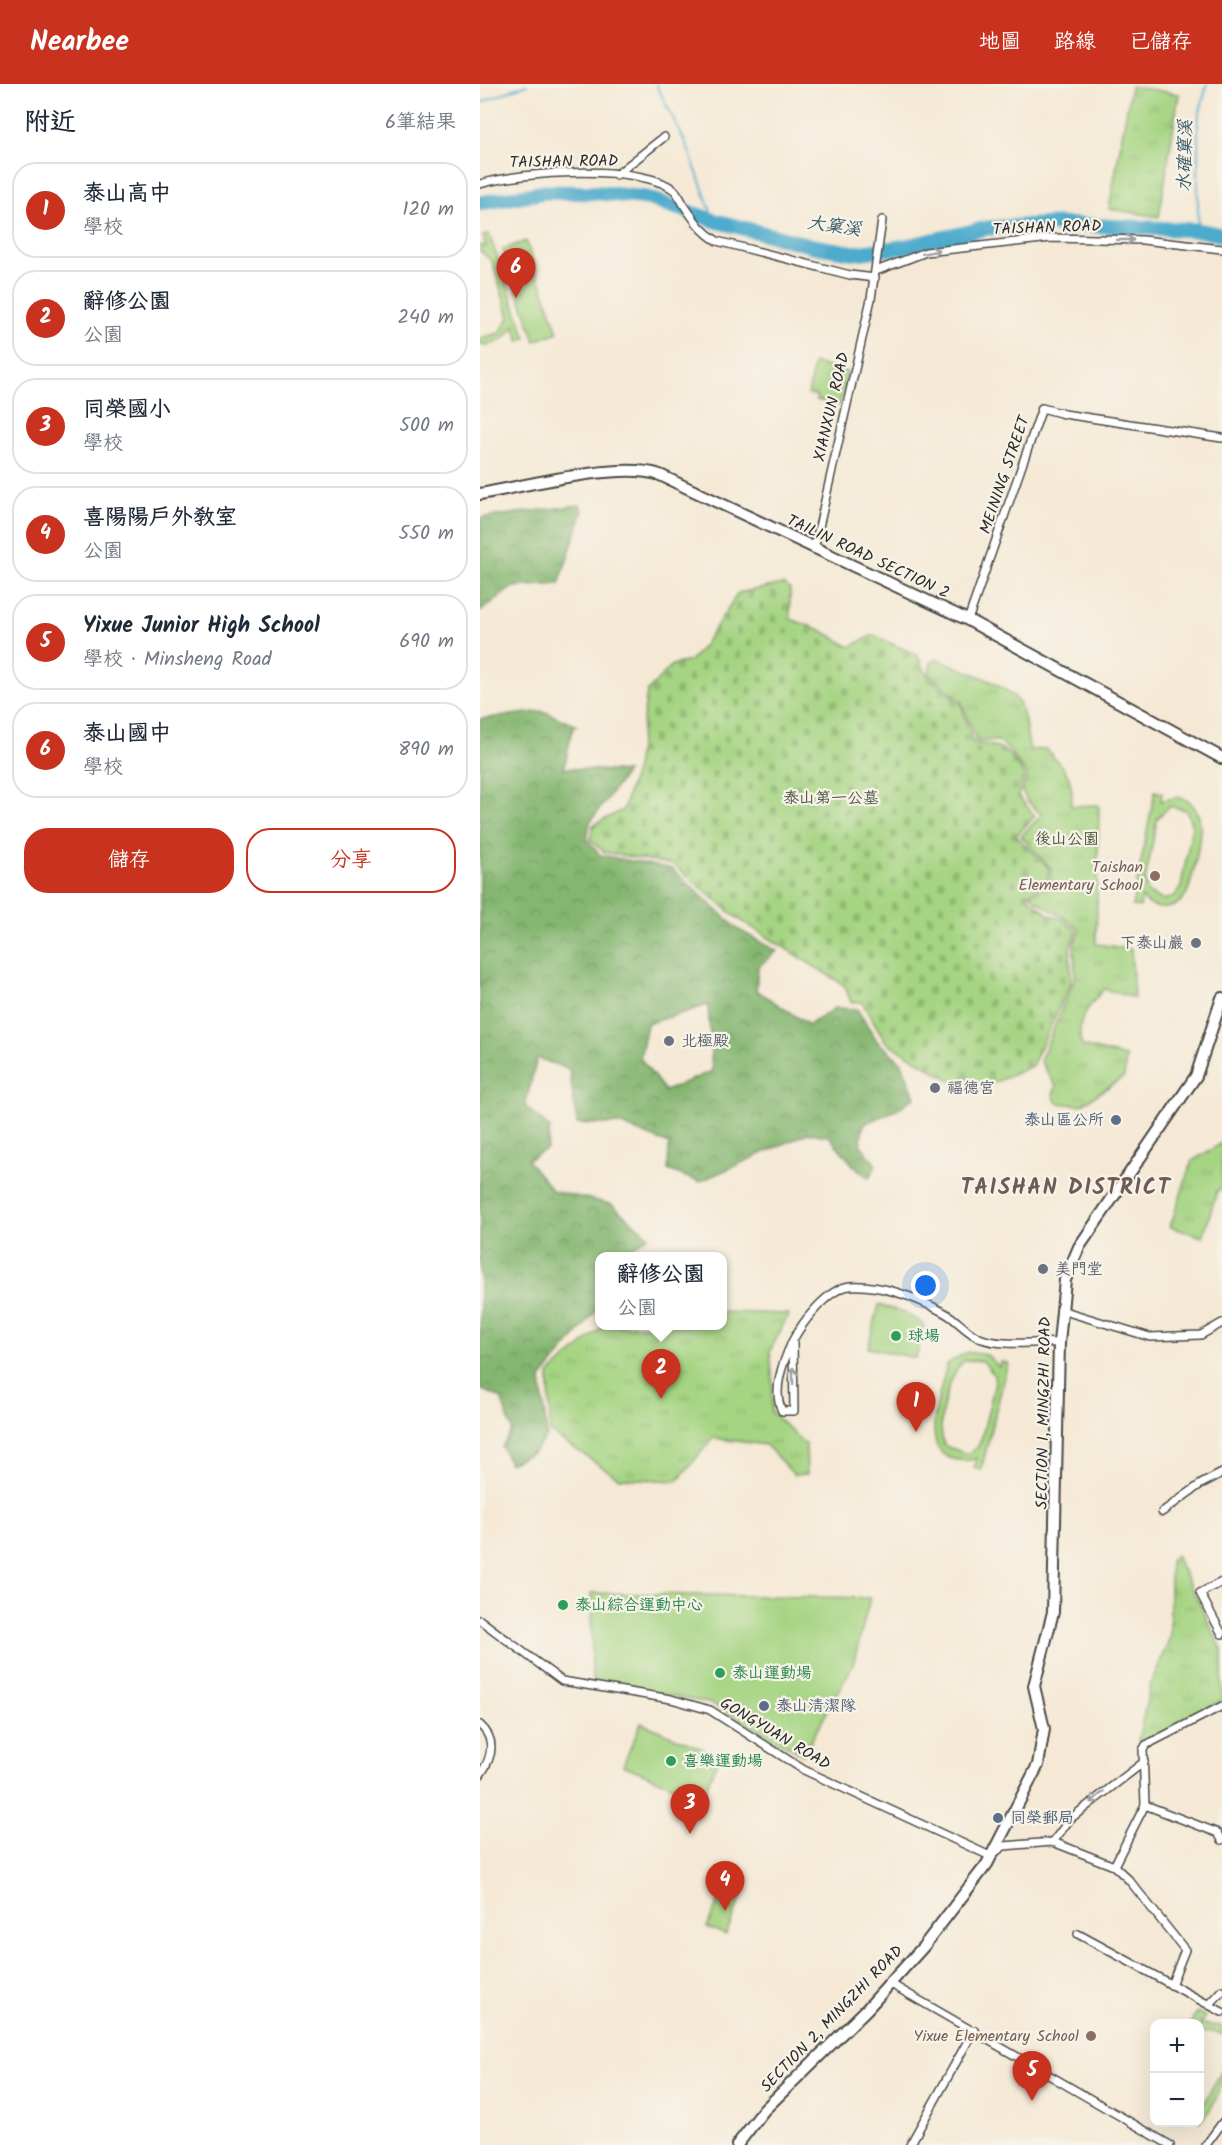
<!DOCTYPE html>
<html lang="zh-TW">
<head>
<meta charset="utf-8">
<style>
	:root { --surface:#fff; --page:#f6f6f7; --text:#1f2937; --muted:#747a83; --line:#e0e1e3; --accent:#c8321e }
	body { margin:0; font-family:Kalam,"LXGW WenKai TC",sans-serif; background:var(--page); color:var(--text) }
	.controls { position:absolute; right:18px; bottom:18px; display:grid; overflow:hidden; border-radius:12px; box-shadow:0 6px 24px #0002 }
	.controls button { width:54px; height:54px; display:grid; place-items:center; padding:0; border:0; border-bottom:2px solid var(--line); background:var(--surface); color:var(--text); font:30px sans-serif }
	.you { position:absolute; left:446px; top:1202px; width:21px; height:21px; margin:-15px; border:4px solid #fff; border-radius:50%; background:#1a73e8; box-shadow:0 0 0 9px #1a73e833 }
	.badge { display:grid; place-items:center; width:39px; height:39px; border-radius:50%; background:var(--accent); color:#fff; font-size:20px; font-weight:700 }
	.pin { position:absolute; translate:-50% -50px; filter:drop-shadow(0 2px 3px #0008) }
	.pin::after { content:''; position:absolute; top:32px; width:21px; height:18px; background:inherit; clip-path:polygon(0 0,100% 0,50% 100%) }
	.popup { position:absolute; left:115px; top:1168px; width:132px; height:78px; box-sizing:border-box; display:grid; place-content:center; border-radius:12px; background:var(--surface); filter:drop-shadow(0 2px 4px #0005); font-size:20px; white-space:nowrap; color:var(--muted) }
	.popup b { font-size:22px; color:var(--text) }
	.popup::after { content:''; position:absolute; left:50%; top:100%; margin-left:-12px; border:12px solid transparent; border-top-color:var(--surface) }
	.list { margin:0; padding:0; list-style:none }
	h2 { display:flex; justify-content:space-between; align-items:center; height:78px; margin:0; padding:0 24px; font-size:26px }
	h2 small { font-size:20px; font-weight:400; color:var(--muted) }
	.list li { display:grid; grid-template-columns:39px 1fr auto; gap:18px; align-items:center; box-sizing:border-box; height:96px; margin:0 12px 12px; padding:0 12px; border:2px solid var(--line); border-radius:24px }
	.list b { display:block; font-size:22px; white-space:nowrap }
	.list p { margin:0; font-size:20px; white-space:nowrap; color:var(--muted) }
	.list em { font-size:20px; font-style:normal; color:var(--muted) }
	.actions { display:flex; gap:12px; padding:18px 24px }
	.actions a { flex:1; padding:14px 0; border:2px solid var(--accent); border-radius:24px; text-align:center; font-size:21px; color:var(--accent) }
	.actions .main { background:var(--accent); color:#fff }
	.map { position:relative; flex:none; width:742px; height:2061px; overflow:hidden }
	header { display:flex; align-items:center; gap:36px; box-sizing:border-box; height:84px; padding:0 30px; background:var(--accent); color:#fff }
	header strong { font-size:28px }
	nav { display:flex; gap:33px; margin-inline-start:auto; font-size:21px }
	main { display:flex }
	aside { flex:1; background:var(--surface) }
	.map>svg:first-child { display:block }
	.forest { fill:url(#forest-crowns); stroke:#58704e; stroke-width:1.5; fill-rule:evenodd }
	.cemetery { fill:url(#cemetery-stones); stroke:#688056; stroke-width:1.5 }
	.park { fill:url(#park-tufts); stroke:#688056; stroke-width:1.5 }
	.pitch { fill:#a5d482; stroke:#688056; stroke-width:1.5; fill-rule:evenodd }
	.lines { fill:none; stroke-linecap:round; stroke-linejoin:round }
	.stream { stroke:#4eabcc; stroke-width:2 }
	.river { stroke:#4eabcc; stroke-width:15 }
	.street-casing { stroke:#494844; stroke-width:10 }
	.secondary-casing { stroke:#494844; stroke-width:14 }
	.street { stroke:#fff; stroke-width:7 }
	.secondary { stroke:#fff; stroke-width:10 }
	.oneway { stroke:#a0a0a0 }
	.education-dot { fill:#8d6e63; stroke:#f7f3e8; stroke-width:2 }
	.worship-dot { fill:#6b7280; stroke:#f7f3e8; stroke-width:2 }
	.service-dot { fill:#5c6f8a; stroke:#f7f3e8; stroke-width:2 }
	.leisure-dot { fill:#2e9e5b; stroke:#f7f3e8; stroke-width:2 }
	.labels { text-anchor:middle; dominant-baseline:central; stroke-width:4.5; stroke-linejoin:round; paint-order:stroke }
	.street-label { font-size:16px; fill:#2b2b2b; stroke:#f7f3e8 }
	.park-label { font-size:16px; fill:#4a5541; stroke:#f7f3e8 }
	.education-label { font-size:16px; fill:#785e54; stroke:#f7f3e8; text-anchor:end }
	.worship-label { font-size:16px; fill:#5b616d; stroke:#f7f3e8; text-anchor:start }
	.service-label { font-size:16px; fill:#4e5e75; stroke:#f7f3e8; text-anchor:start }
	.leisure-label { font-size:16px; fill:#27864d; stroke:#f7f3e8; text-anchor:start }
	.water-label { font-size:18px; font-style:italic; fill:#375863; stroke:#f7f3e8 }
	.district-label { font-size:22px; font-weight:bold; letter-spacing:1.5px; fill:#705a58; stroke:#f7f3e8 }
</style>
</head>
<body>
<header>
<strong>Nearbee</strong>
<nav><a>地圖</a><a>路線</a><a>已儲存</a></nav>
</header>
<main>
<aside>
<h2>附近<small>6筆結果</small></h2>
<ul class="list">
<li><span class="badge">1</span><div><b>泰山高中</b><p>學校</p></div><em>120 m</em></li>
<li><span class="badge">2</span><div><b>辭修公園</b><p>公園</p></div><em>240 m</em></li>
<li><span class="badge">3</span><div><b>同榮國小</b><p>學校</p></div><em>500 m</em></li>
<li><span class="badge">4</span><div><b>喜陽陽戶外教室</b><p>公園</p></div><em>550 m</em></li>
<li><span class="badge">5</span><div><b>Yixue Junior High School</b><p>學校 · Minsheng Road</p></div><em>690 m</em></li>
<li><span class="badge">6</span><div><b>泰山國中</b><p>學校</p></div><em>890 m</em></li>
</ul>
<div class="actions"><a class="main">儲存</a><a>分享</a></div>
</aside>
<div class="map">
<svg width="742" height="2061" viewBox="0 0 742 2061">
	<defs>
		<pattern id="forest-crowns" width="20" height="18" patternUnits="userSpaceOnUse" patternTransform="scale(1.5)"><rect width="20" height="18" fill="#84b670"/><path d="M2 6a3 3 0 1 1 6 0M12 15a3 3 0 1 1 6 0" fill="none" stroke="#6c945c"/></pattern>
		<pattern id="cemetery-stones" width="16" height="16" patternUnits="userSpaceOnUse" patternTransform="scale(1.5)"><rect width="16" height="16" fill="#a5d482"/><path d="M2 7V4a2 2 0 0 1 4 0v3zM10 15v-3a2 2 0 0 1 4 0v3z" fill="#8eb670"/></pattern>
		<pattern id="park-tufts" width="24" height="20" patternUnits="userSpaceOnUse" patternTransform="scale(1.5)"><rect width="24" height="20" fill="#a5d482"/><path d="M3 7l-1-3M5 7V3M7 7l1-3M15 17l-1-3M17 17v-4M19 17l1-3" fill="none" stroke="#8eb670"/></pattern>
	</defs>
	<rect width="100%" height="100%" fill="#f7f3e8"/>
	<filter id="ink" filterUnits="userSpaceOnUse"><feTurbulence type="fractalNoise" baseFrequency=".0167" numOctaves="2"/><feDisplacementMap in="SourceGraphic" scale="12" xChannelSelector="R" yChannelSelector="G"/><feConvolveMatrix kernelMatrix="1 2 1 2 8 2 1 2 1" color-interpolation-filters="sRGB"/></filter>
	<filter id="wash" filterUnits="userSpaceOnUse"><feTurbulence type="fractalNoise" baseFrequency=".008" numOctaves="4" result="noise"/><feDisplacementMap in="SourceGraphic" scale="24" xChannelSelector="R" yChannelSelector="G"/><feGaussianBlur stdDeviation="1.35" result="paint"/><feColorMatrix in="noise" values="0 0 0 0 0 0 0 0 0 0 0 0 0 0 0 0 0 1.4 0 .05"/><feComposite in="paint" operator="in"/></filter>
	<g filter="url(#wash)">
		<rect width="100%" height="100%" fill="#f5e9d5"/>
		<g class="forest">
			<polygon points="100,421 103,427 79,500 33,503 0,528 0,434"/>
			<path d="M63,627L97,642L93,643L84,684L147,688L110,738L107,756L120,771L192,785L259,846L297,867L278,883L276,906L329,941L355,924L377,925L397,957L422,979L435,1013L416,1026L384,1040L380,1060L396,1081L389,1094L373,1081L349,1052L328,1049L219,1098L188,1086L189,1060L139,1040H97L89,985L57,974L45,1022L70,1044L67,1065L47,1076L73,1107L131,1120L169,1152L140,1172H120L119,1223L61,1295L67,1352L53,1369L29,1379L22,1363L32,1346L21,1314L0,1305V635ZM228,921L232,987L185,1007L160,974L167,940Z"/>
		</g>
		<path class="cemetery" d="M304,500L310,505V535L341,546L370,563L393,551L437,571L448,592L481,620L493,659C525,662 527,665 544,691L538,712L555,732L536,752L570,785L565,800L546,811L568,830L583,836L597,847L590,863L591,898L552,982L492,1009L406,958L382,918H371L364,901L257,834L194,781L124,768L110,756L113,741L143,726L156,684L167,608L192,581L210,577L224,561L258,509Z"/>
		<g class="park">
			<polygon points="651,2 699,10 679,133 629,125"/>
			<polygon points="334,279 367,288 360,321 336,316 337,312 328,310"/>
			<path d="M457,575C480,585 523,598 537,616C546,629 546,651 550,666L566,665C585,685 595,693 591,722L618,721L619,724L616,860L651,865L654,914L624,905C608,922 594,939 602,962L646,973L644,993L601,1021L577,1019L573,1011L576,1002L560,977L595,894L594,860L600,846C585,832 566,825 550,811L567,803L572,786L541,752L562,731L548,718L542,708L547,691L529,666L519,657H496L482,618L449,590L451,578Z"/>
			<polygon points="742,1059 742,1104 737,1107 723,1153 690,1143 712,1077"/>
			<polygon points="243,1228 309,1230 290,1267 293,1301 291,1328 326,1361 327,1390 314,1391 286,1361 233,1354 197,1397 139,1394 70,1348 69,1290 124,1242 243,1242"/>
			<polygon points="695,1471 742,1565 742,1616 663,1660 658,1657 670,1602 690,1553 690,1477"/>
			<polygon points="244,1804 262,1811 246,1851 227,1843"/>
		</g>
		<g class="pitch">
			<path d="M9,150L46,254L39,257L34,241C27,255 16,262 0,261V254L20,249L29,233L12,177L0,167V161L6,163L3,152Z"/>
			<polygon points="46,157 78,248 55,257 23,165"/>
			<path d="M675,707L682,709L681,717L697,713L709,717C715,723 719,729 720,738C722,750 712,802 705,812C695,828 672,828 662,813L660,823L652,822ZM689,722L706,726L712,742L701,803L694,813L683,816L668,809L665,797L677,735Z"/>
			<polygon points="399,1221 423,1228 444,1240 436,1274 388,1264"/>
			<path d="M487,1268L507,1271L519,1283L520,1278L528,1279L501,1386L494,1384L497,1374C488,1378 479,1377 470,1374C439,1364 462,1304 467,1280ZM485,1276L503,1277L514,1291L515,1299L501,1356L497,1364L488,1370L465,1362C454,1342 468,1290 485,1276Z"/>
			<polygon points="111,1509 390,1514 373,1581 323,1671 233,1620 112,1596"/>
			<polygon points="161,1639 239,1672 222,1714 143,1681"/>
			<polygon points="717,1928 725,1932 721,1940 741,1942 742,1951 734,1947 720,1949 720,1940 710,1939"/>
			<path d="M742,1986C742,2004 734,2025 720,2037V2026Z"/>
		</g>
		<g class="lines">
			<g class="stream">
				<polyline points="176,0 208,64 234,136"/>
				<polyline points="0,19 47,0"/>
				<polyline points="718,146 718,36 727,0"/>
			</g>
			<polyline class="river" points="0,119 66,108 121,109 167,114 236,137 333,162 376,169 422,163 507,144 575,140 718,146 742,151"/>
		</g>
	</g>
	<g filter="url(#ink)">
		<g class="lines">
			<defs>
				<g id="street">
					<polyline points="136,91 184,53"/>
					<path d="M0,100C40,88 161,79 194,106C198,109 201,116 204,121C214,136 221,147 237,157L370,191L395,194"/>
					<polyline points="396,187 446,168 571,154 663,156 742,165"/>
					<polyline points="334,465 391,215 402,136"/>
					<polyline points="488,536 562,324 584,330 742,354"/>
					<polyline points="581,1226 670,1253 721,1251 742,1239"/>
					<path d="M313,1256L314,1327H302C292,1306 303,1278 312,1258C321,1240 348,1204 370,1202C402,1200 437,1214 465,1229C478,1236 487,1250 502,1255C526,1263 554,1257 579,1259"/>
					<polyline points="682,1428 721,1400 742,1389"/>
					<polyline points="742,1498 720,1509 742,1550"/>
					<polyline points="0,1536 82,1597 191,1615 230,1626 324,1686 510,1772 524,1762 573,1758 634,1782 649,1796 705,1866 691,1901"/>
					<path d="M0,1641C17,1656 12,1674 0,1691"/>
					<polyline points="665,1721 738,1749 742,1756"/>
					<polyline points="573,1758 590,1735 664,1678"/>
					<polyline points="634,1782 665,1721 663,1666 666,1661 742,1622"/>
					<polyline points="598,1850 742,1928"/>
					<polyline points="411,1900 690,2061"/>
					<polyline points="729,1921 742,1907"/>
					<polyline points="430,2061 494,1946"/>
					<polyline points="726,2061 742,2039"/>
				</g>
				<g id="secondary">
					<path d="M0,410C45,402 140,377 180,391L488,536L742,674"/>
					<polyline points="257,2061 284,2026 387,1925 443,1863 507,1780 558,1681 564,1645 554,1602 573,1528 579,1259 585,1196 599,1163 716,992 742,914"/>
				</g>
			</defs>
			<use href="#street" class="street-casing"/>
			<use href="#secondary" class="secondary-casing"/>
			<use href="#street" class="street"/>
			<use href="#secondary" class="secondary"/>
		</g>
		<defs><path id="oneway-shaft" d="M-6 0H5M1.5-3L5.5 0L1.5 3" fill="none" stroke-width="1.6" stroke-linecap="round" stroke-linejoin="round" transform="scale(1.5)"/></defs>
		<g class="oneway">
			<use href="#oneway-shaft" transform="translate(645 156)"/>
			<use href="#oneway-shaft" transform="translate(451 168) rotate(-11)"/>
			<use href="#oneway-shaft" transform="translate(313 1292) rotate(-91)"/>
			<use href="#oneway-shaft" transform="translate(617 1713) rotate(141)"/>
		</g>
	</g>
	<g class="education-dot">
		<circle cx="675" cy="792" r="6"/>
		<circle cx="611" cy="1952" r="6"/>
	</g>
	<g class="worship-dot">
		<circle cx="716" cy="859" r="6"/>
		<circle cx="189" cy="957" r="6"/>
		<circle cx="455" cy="1004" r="6"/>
		<circle cx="563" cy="1185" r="6"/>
	</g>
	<g class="service-dot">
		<circle cx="636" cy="1036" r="6"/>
		<circle cx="284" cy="1622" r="6"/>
		<circle cx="518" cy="1734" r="6"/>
	</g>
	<g class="leisure-dot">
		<circle cx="416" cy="1252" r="6"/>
		<circle cx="83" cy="1521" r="6"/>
		<circle cx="240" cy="1589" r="6"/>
		<circle cx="191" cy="1677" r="6"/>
	</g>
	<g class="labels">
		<g class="street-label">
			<text transform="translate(84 78) rotate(-1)">TAISHAN ROAD</text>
			<text transform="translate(567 144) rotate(-2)">TAISHAN ROAD</text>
			<text transform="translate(352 323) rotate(-77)">XIANXUN ROAD</text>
			<text transform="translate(525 391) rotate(-71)">MEINING STREET</text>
			<text transform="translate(388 473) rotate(25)">TAILIN ROAD SECTION 2</text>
			<text transform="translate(564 1329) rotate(-89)">SECTION 1, MINGZHI ROAD</text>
			<text transform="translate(295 1650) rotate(31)">GONGYUAN ROAD</text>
			<text transform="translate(352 1935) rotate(-46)">SECTION 2, MINGZHI ROAD</text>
		</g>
		<g class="park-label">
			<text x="351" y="714">泰山第一公墓</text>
			<text x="587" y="755">後山公園</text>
		</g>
		<g class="education-label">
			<text x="663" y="783">Taishan<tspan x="663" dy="18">Elementary School</tspan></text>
			<text x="599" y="1952">Yixue Elementary School</text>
		</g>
		<g class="worship-label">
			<text x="704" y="859" text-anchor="end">下泰山巖</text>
			<text x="201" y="957">北極殿</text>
			<text x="467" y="1004">福德宮</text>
			<text x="575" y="1185">美門堂</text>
		</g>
		<g class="service-label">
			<text x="624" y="1036" text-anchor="end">泰山區公所</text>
			<text x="296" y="1622">泰山清潔隊</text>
			<text x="530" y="1734">同榮郵局</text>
		</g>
		<g class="leisure-label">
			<text x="428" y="1252">球場</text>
			<text x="95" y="1521">泰山綜合運動中心</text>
			<text x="252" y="1589">泰山運動場</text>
			<text x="203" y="1677">喜樂運動場</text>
		</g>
		<g class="water-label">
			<text transform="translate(706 72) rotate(-89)">水確窠溪</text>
			<text transform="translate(354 143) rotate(8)">大窠溪</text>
		</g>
		<g class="district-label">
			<text x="586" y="1104">TAISHAN DISTRICT</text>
		</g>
	</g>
</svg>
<div class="controls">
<button>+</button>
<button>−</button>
</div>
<div class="you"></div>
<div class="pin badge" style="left:436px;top:1348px">1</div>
<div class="pin badge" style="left:181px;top:1315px">2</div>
<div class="popup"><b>辭修公園</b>公園</div>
<div class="pin badge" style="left:210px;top:1750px">3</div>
<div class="pin badge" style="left:245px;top:1827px">4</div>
<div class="pin badge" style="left:552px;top:2017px">5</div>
<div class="pin badge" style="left:36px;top:214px">6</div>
</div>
</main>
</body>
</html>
